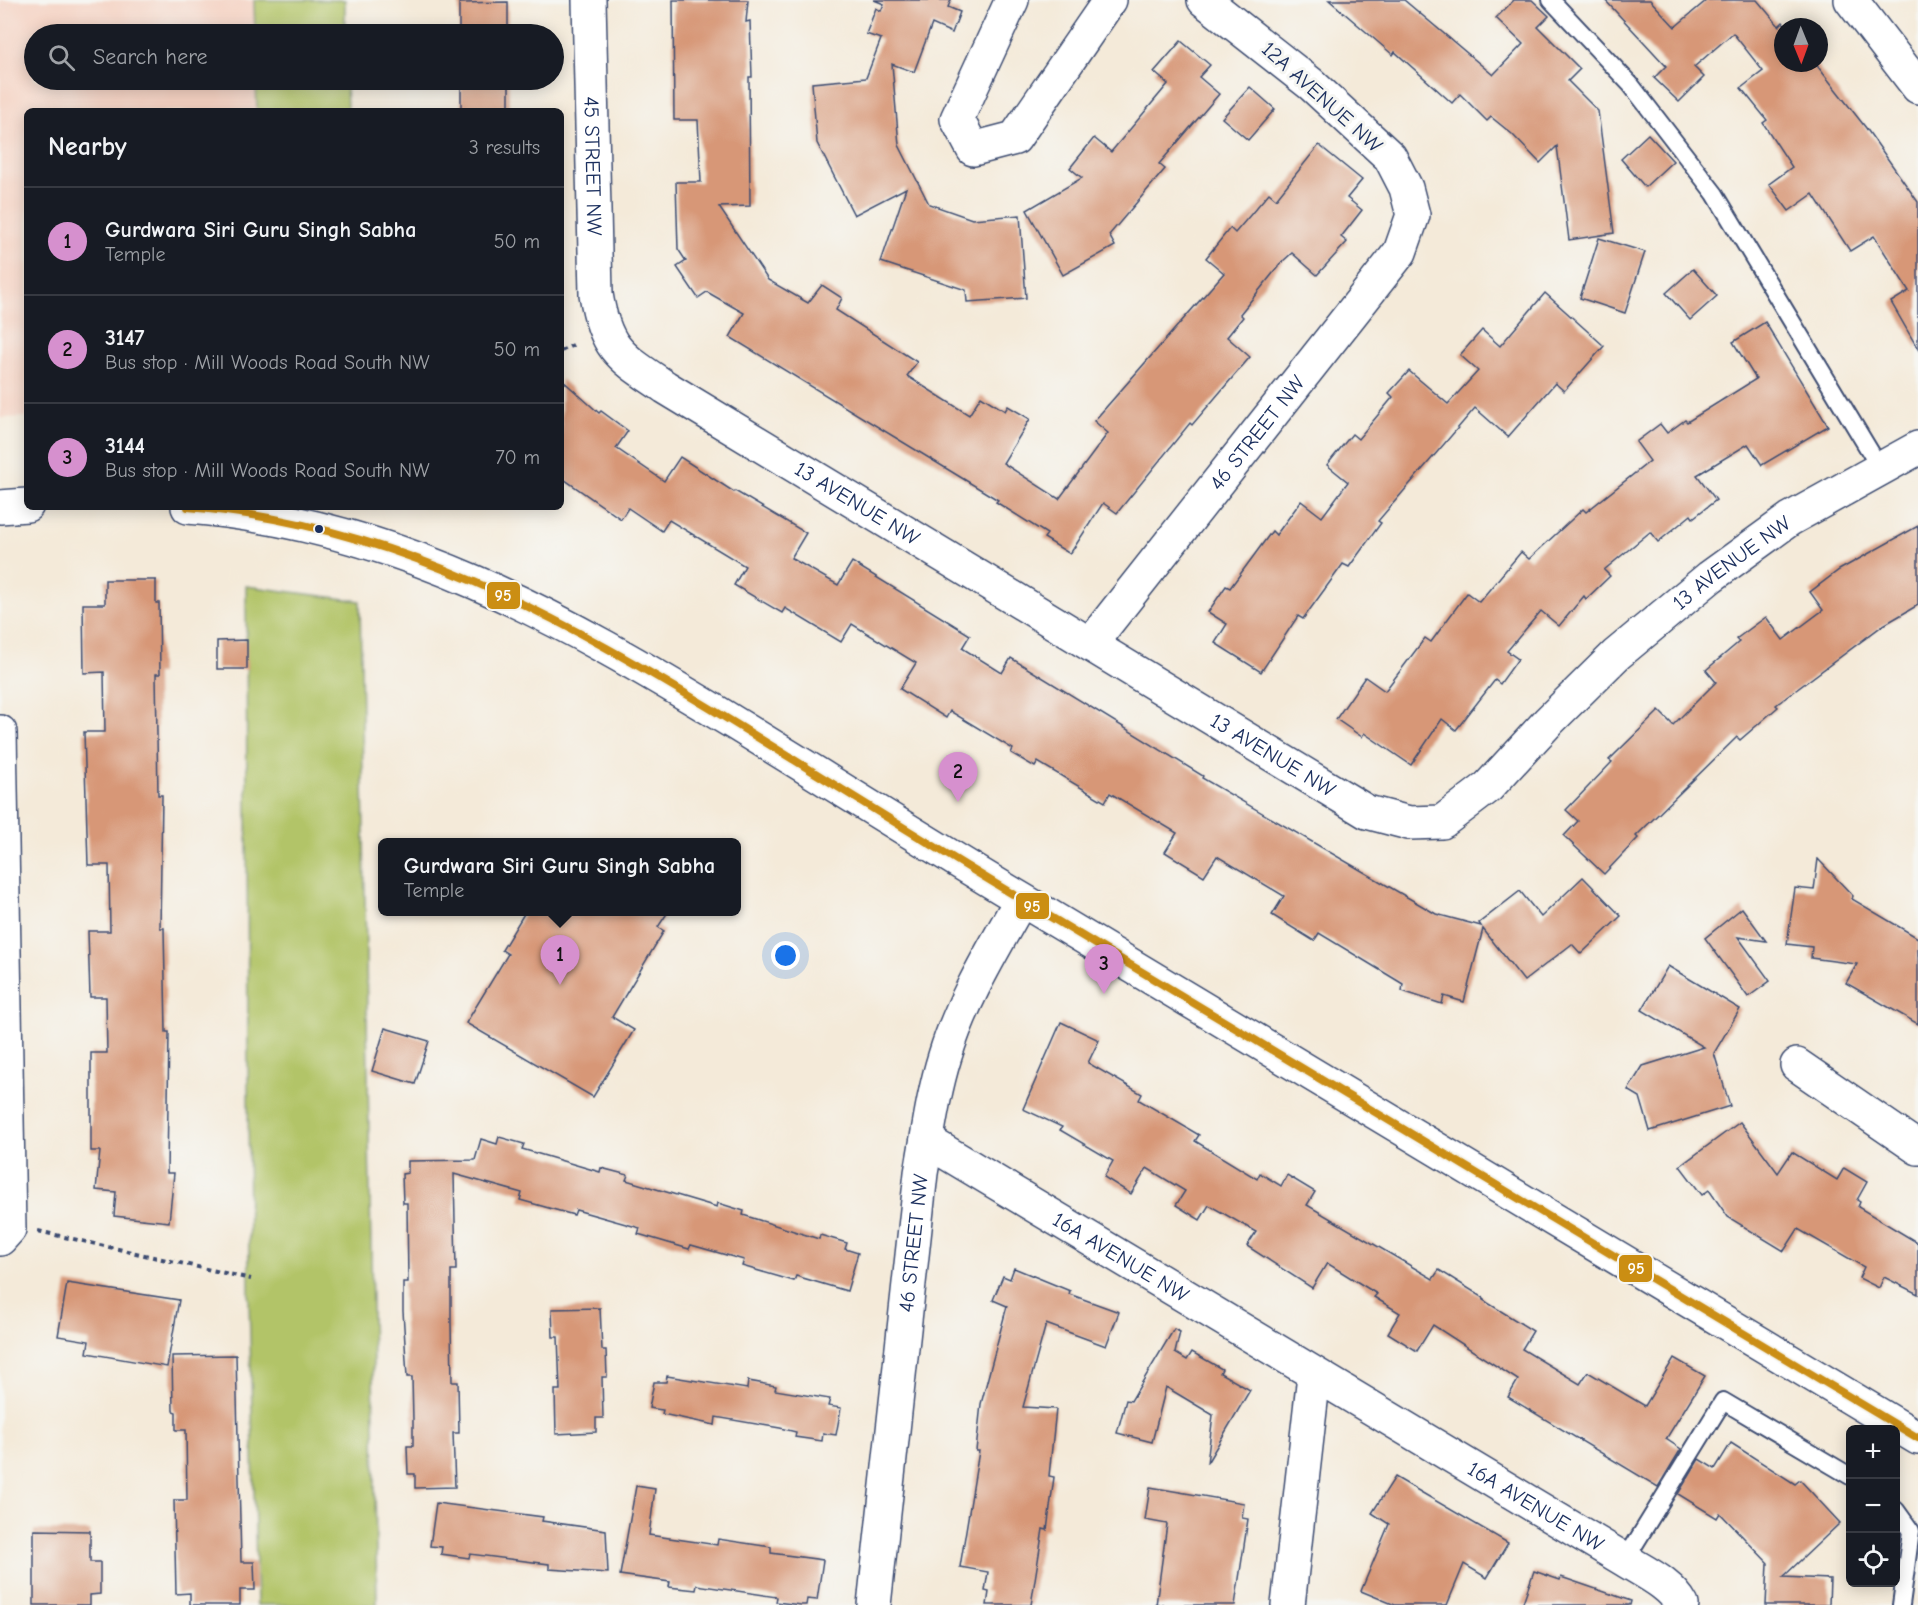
<!DOCTYPE html>
<html lang="en">
<head>
<meta charset="utf-8">
<style>
	:root { --surface:#171b24; --page:#242831; --text:#f1f3f6; --muted:#9ea1a6; --line:#363941; --accent:#d690ce }
	body { margin:0; font-family:"Comic Neue",sans-serif; background:var(--page); color:var(--text) }
	.controls { position:absolute; right:18px; bottom:18px; display:grid; overflow:hidden; border-radius:9px; box-shadow:0 3px 15px #0003 }
	.controls button { width:54px; height:54px; display:grid; place-items:center; padding:0; border:0; border-bottom:2px solid var(--line); background:var(--surface); color:var(--text); font:30px sans-serif }
	.compass { position:absolute; left:1774px; top:18px; width:54px; height:54px; border-radius:50%; background:var(--surface); box-shadow:0 3px 15px #0003; rotate:179deg }
	.you { position:absolute; left:786px; top:956px; width:21px; height:21px; margin:-15px; border:4px solid #fff; border-radius:50%; background:#1a73e8; box-shadow:0 0 0 9px #1a73e833 }
	.badge { display:grid; place-items:center; width:39px; height:39px; border-radius:50%; background:var(--accent); color:#111; font-size:20px; font-weight:700 }
	.pin { position:absolute; translate:-50% -50px; filter:drop-shadow(0 2px 3px #0008) }
	.pin::after { content:''; position:absolute; top:32px; width:21px; height:18px; background:inherit; clip-path:polygon(0 0,100% 0,50% 100%) }
	.popup { position:absolute; left:378px; top:838px; width:363px; height:78px; box-sizing:border-box; display:grid; place-content:center; border-radius:9px; background:var(--surface); filter:drop-shadow(0 2px 4px #0005); font-size:20px; white-space:nowrap; color:var(--muted) }
	.popup b { font-size:22px; color:var(--text) }
	.popup::after { content:''; position:absolute; left:50%; top:100%; margin-left:-12px; border:12px solid transparent; border-top-color:var(--surface) }
	.list { margin:0; padding:0; list-style:none }
	h2 { display:flex; justify-content:space-between; align-items:center; height:78px; margin:0; padding:0 24px; font-size:26px }
	h2 small { font-size:20px; font-weight:400; color:var(--muted) }
	.list li { display:grid; grid-template-columns:39px 1fr auto; gap:18px; align-items:center; box-sizing:border-box; height:108px; padding:0 24px; border-top:2px solid var(--line) }
	.list b { display:block; font-size:22px; white-space:nowrap }
	.list p { margin:0; font-size:20px; white-space:nowrap; color:var(--muted) }
	.list em { font-size:20px; font-style:normal; color:var(--muted) }
	.icon { flex:none; width:33px; height:33px; fill:none; stroke:currentColor; stroke-width:2; stroke-linecap:round; stroke-linejoin:round }
	.map { position:relative; flex:none; width:1918px; height:1605px; overflow:hidden }
	.search { position:absolute; background:var(--surface); box-shadow:0 3px 15px #0003; left:24px; top:24px; width:540px; height:66px; display:flex; align-items:center; gap:15px; box-sizing:border-box; padding:0 21px; border-radius:33px; color:var(--muted); font-size:22px }
	.panel { position:absolute; background:var(--surface); box-shadow:0 3px 15px #0003; left:24px; top:108px; width:540px; height:402px; border-radius:9px }
	.map>svg:first-child { display:block }
	.built { fill:#f5d2c2 }
	.green { fill:#b2c468; stroke:#667a63; stroke-width:1.5 }
	.building { fill:#d79777 }
	.lines { fill:none; stroke-linecap:round; stroke-linejoin:round }
	.service-casing { stroke:#3c4b70; stroke-width:20 }
	.minor-casing { stroke:#3c4b70; stroke-width:36 }
	.tertiary-casing { stroke:#3c4b70; stroke-width:36 }
	.path { stroke:#3c4b70; stroke-width:4; stroke-dasharray:4.5 4.5; stroke-linecap:butt }
	.service { stroke:#fff; stroke-width:16 }
	.minor { stroke:#fff; stroke-width:33 }
	.tertiary { stroke:#fff; stroke-width:33 }
	.bus-1-casing { stroke:#f6f6f2; stroke-width:12 }
	.bus-1 { stroke:#cb8e13; stroke-width:8 }
	.bus-dot { fill:#1b2f5e; stroke:#f6f6f2; stroke-width:2 }
	.labels { text-anchor:middle; dominant-baseline:central; stroke-width:6; stroke-linejoin:round; paint-order:stroke }
	.street-label { font-size:21px; fill:#1b2f5e; stroke:#f6f6f2 }
	.line-badge { stroke:#f6f6f2; stroke-width:2 }
	.badge-label { font-size:16px; text-anchor:middle; font-weight:bold; fill:#fff }
</style>
</head>
<body>
<div class="map">
<svg width="1918" height="1605" viewBox="0 0 1918 1605">
	<rect width="100%" height="100%" fill="#f6f6f2"/>
	<filter id="ink" filterUnits="userSpaceOnUse"><feTurbulence type="fractalNoise" baseFrequency=".0167" numOctaves="2"/><feDisplacementMap in="SourceGraphic" scale="12" xChannelSelector="R" yChannelSelector="G"/><feConvolveMatrix kernelMatrix="1 2 1 2 8 2 1 2 1" color-interpolation-filters="sRGB"/></filter>
	<filter id="wash" filterUnits="userSpaceOnUse"><feTurbulence type="fractalNoise" baseFrequency=".008" numOctaves="4" result="noise"/><feDisplacementMap in="SourceGraphic" scale="24" xChannelSelector="R" yChannelSelector="G"/><feGaussianBlur stdDeviation="1.35" result="paint"/><feColorMatrix in="noise" values="0 0 0 0 0 0 0 0 0 0 0 0 0 0 0 0 0 1.4 0 .05"/><feComposite in="paint" operator="in"/></filter>
	<g filter="url(#wash)">
		<rect width="100%" height="100%" fill="#f4ead9"/>
		<polygon class="built" points="0,0 254,0 255,34 34,34 34,80 256,80 257,111 27,111 27,417 0,418"/>
		<g class="green">
			<polygon points="254,0 345,0 345,34 255,34"/>
			<polygon points="256,80 346,80 347,111 257,111"/>
			<polygon points="246,586 360,601 377,1605 257,1605 249,1299"/>
		</g>
		<g id="blocks">
			<g class="building">
				<polygon points="673,0 748,0 746,22 750,21 752,77 749,77 750,206 719,207 768,280 808,303 822,285 842,298 836,310 917,362 907,376 969,415 981,396 1005,411 1008,406 1030,419 1003,463 1059,499 1108,433 1094,421 1224,273 1206,258 1230,228 1235,233 1269,193 1276,199 1319,145 1362,180 1347,198 1362,210 1341,237 1347,242 1317,275 1292,253 1282,262 1240,314 1243,317 1227,337 1250,357 1192,425 1190,423 1117,513 1103,503 1070,554 1044,538 1047,534 996,502 998,500 730,337 744,313 707,292 698,298 677,267 686,261 678,249 676,182 701,182 698,120 674,120"/>
				<polygon points="874,0 951,0 948,7 960,12 952,33 932,24 914,72 892,64 899,145 929,204 972,219 1020,215 1026,298 967,302 966,290 881,262 906,188 854,215 817,143 812,83 866,78 881,39 866,34 876,8 881,11 884,4"/>
				<polygon points="1329,0 1404,0 1493,75 1523,44 1496,18 1514,0 1532,0 1549,16 1538,27 1580,69 1568,81 1598,111 1614,233 1569,240 1557,146 1540,163 1512,134 1491,117 1487,121 1460,94 1452,103 1395,52 1393,55"/>
				<polygon points="1605,0 1650,0 1675,27 1707,0 1757,0 1779,26 1783,22 1787,27 1783,27 1783,63 1815,63 1866,128 1918,202 1918,349 1891,302 1909,291 1874,236 1850,251 1813,194 1789,211 1769,184 1792,167 1763,123 1767,120 1741,88 1763,71 1733,33 1694,67 1704,77 1679,102 1654,78 1666,66"/>
				<polygon points="508,2 508,34 459,34 459,3"/>
				<polygon points="1181,41 1210,65 1199,77 1219,94 1159,164 1165,169 1109,235 1115,246 1063,275 1027,210 1082,178 1070,168 1094,138 1111,152 1168,84 1154,72"/>
				<rect x="461" y="80" width="48" height="31"/>
				<polygon points="1250,87 1275,109 1248,140 1222,118"/>
				<polygon points="1648,134 1673,161 1645,187 1621,159"/>
				<polygon points="1599,238 1645,252 1625,313 1580,298"/>
				<polygon points="1693,269 1717,296 1690,320 1666,293"/>
				<polygon points="1545,293 1604,346 1564,391 1555,383 1508,437 1475,408 1378,521 1381,523 1349,567 1343,564 1303,619 1298,616 1261,672 1215,643 1227,624 1208,612 1226,586 1230,588 1272,531 1276,535 1301,501 1322,517 1348,482 1327,465 1352,434 1358,439 1393,397 1389,393 1409,371 1448,404 1478,371 1460,355 1482,330 1500,346"/>
				<polygon points="1765,322 1828,426 1762,465 1748,444 1697,475 1716,500 1693,518 1691,515 1658,542 1650,532 1604,570 1610,576 1586,599 1584,596 1559,626 1541,611 1507,651 1518,659 1500,684 1495,680 1456,730 1442,719 1411,765 1364,733 1362,737 1336,719 1365,677 1385,691 1425,638 1431,642 1467,593 1479,602 1521,552 1529,559 1583,509 1586,512 1650,461 1636,442 1660,424 1667,433 1685,420 1687,422 1756,379 1733,342"/>
				<polygon points="561,379 599,413 601,411 628,431 616,448 664,481 680,457 734,492 735,491 806,533 791,558 838,585 852,562 970,635 962,648 1002,673 1011,658 1203,776 1202,778 1436,914 1481,926 1479,923 1520,891 1541,917 1583,877 1621,916 1581,954 1572,944 1524,981 1483,929 1464,1002 1444,996 1442,1004 1402,991 1403,984 1319,933 1314,941 1272,915 1284,896 1217,856 1204,876 1165,852 1177,833 1110,793 1105,802 1038,762 1035,767 1011,753 1013,749 950,711 946,718 900,689 916,663 852,624 841,642 785,608 782,613 734,585 745,566 669,520 662,531 628,508 621,519 561,477"/>
				<polygon points="1918,526 1918,605 1882,626 1776,705 1778,707 1740,740 1737,737 1636,836 1638,838 1604,874 1564,836 1578,821 1566,810 1612,762 1609,760 1659,711 1673,725 1716,682 1706,670 1739,642 1736,639 1766,617 1783,640 1823,610 1810,592 1839,570"/>
				<polygon points="105,580 156,580 156,603 159,603 160,674 156,674 158,795 162,795 160,928 164,928 166,1032 169,1032 167,1173 174,1173 169,1222 114,1216 116,1192 96,1190 100,1151 91,1151 91,1053 107,1053 106,997 90,997 88,931 110,931 109,865 88,865 84,732 105,732 104,672 84,673 83,604 105,604"/>
				<polygon points="247,640 247,669 217,669 217,641"/>
				<polygon points="1818,859 1853,896 1852,899 1918,938 1918,1024 1846,983 1857,964 1811,958 1812,947 1787,944 1795,888 1814,890"/>
				<polygon points="1742,908 1766,941 1738,937 1770,981 1748,997 1705,938"/>
				<polygon points="525,912 668,912 658,927 664,931 612,1017 634,1030 593,1097 466,1023 508,954 502,950"/>
				<polygon points="1668,966 1740,1009 1714,1053 1730,1106 1650,1131 1640,1097 1628,1090 1643,1066 1704,1047 1642,1010"/>
				<polygon points="1061,1022 1099,1040 1088,1063 1142,1094 1139,1100 1199,1135 1195,1141 1257,1179 1260,1173 1281,1186 1287,1175 1315,1192 1307,1205 1433,1279 1439,1270 1484,1298 1483,1300 1533,1331 1522,1349 1580,1384 1588,1372 1645,1406 1674,1358 1705,1376 1666,1439 1681,1449 1658,1487 1508,1397 1518,1380 1433,1325 1417,1351 1388,1333 1400,1313 1374,1297 1377,1294 1327,1263 1312,1288 1247,1246 1256,1232 1209,1205 1200,1220 1176,1205 1185,1191 1147,1168 1131,1194 1104,1177 1113,1161 1060,1130 1062,1127 1023,1109"/>
				<polygon points="385,1028 429,1041 415,1084 372,1071"/>
				<polygon points="1740,1122 1778,1173 1792,1152 1837,1180 1844,1168 1867,1182 1857,1200 1860,1202 1858,1207 1918,1243 1918,1294 1884,1277 1879,1288 1859,1278 1864,1267 1798,1229 1784,1251 1728,1217 1709,1190 1702,1195 1680,1166"/>
				<polygon points="499,1137 524,1144 522,1149 600,1172 601,1168 628,1175 626,1180 717,1207 718,1203 744,1211 743,1215 819,1239 820,1235 847,1243 845,1249 858,1253 847,1291 796,1276 794,1281 742,1266 744,1260 691,1245 689,1249 638,1234 640,1228 576,1210 574,1215 520,1200 522,1193 454,1174 456,1270 451,1270 451,1324 452,1382 458,1382 459,1433 453,1433 455,1487 415,1488 415,1474 408,1474 407,1446 413,1446 413,1421 412,1377 407,1377 403,1311 403,1282 408,1282 407,1203 403,1203 402,1174 408,1173 408,1161 475,1160 481,1139 497,1144"/>
				<polygon points="1014,1268 1070,1291 1069,1294 1119,1312 1106,1346 1046,1324 1023,1407 1056,1409 1049,1476 1054,1477 1047,1530 1043,1529 1031,1605 987,1605 989,1592 985,1591 988,1572 960,1567 979,1451 976,1451 981,1404 1007,1306 993,1300 1003,1276 1010,1279"/>
				<polygon points="67,1283 179,1300 167,1367 87,1353 89,1341 58,1336"/>
				<polygon points="600,1308 602,1350 606,1350 607,1377 602,1377 603,1418 596,1418 596,1432 556,1434 555,1390 560,1390 558,1337 553,1337 552,1309"/>
				<polygon points="1174,1329 1180,1332 1175,1353 1187,1360 1192,1352 1222,1369 1220,1373 1250,1390 1207,1463 1213,1415 1166,1387 1152,1442 1117,1433 1126,1400 1131,1401"/>
				<polygon points="236,1355 241,1562 254,1562 255,1590 240,1590 240,1605 190,1605 190,1593 176,1594 174,1500 187,1500 186,1430 176,1430 176,1412 173,1411 172,1356"/>
				<polygon points="667,1376 747,1389 748,1381 776,1386 775,1390 830,1399 828,1406 841,1408 836,1435 823,1433 822,1441 795,1437 796,1432 780,1428 716,1417 715,1425 662,1414 663,1410 649,1408 654,1382 666,1382"/>
				<polygon points="1731,1443 1795,1484 1800,1480 1840,1523 1783,1577 1830,1579 1829,1605 1766,1605 1768,1563 1720,1513 1717,1518 1678,1494 1699,1459 1715,1469"/>
				<polygon points="1395,1477 1508,1543 1487,1578 1464,1564 1447,1605 1395,1605 1361,1591 1389,1524 1372,1513"/>
				<polygon points="636,1486 655,1489 649,1535 717,1545 718,1539 771,1547 771,1553 823,1560 817,1600 807,1599 806,1605 801,1605 776,1602 777,1597 697,1585 696,1590 669,1587 670,1582 620,1575"/>
				<polygon points="1150,1487 1244,1503 1242,1518 1248,1519 1235,1605 1156,1605 1167,1524 1145,1520"/>
				<polygon points="436,1503 543,1517 542,1521 606,1530 608,1573 549,1569 549,1564 470,1554 469,1558 441,1554 442,1547 430,1546"/>
				<polygon points="34,1530 90,1531 90,1562 100,1562 100,1594 90,1595 90,1605 34,1605"/>
				<polygon points="1534,1571 1560,1580 1561,1577 1631,1601 1630,1605 1522,1605"/>
			</g>
		</g>
	</g>
	<g filter="url(#ink)">
		<use href="#blocks" fill-opacity="0" stroke="#3c4b70" stroke-width="1.5"/>
		<g class="lines">
			<defs>
				<g id="service">
					<polyline points="1551,0 1631,85 1715,194 1880,468"/>
					<polyline points="1896,1510 1911,1531 1901,1605"/>
					<polyline points="1625,1560 1723,1401 1850,1476"/>
				</g>
				<g id="minor">
					<path id="s1" d="M589,0L596,294C605,350 621,357 665,387L1367,812L1409,823L1442,822L1488,787L1549,721L1616,655L1710,577L1790,519L1918,448"/>
					<polyline points="1012,0 957,119 973,149 1015,138 1110,0"/>
					<path id="s2" d="M1091,643L1400,252L1413,215L1406,188L1390,157L1311,84L1204,0"/>
					<polyline points="0,732 9,1229 0,1239"/>
					<polyline points="1797,1065 1918,1148"/>
					<path id="s3" d="M927,1141L1625,1560C1644,1572 1671,1584 1682,1605"/>
					<path id="s4" d="M874,1605L921,1173C928,1134 933,1094 945,1056C962,1000 993,950 1021,900"/>
					<polyline points="1288,1605 1314,1375"/>
				</g>
				<g id="tertiary">
					<polyline points="1851,0 1918,87"/>
					<polyline points="0,507 27,505"/>
					<path d="M188,507C396,524 562,618 736,724C832,783 927,843 1024,901C1321,1081 1620,1259 1918,1438"/>
				</g>
			</defs>
			<use href="#service" class="service-casing"/>
			<use href="#minor" class="minor-casing"/>
			<use href="#tertiary" class="tertiary-casing"/>
			<g class="path">
				<polyline points="561,351 577,343"/>
				<polyline points="38,1231 251,1279"/>
			</g>
			<use href="#service" class="service"/>
			<use href="#minor" class="minor"/>
			<use href="#tertiary" class="tertiary"/>
			<defs>
				<path id="bus-1" d="M188,507C396,524 562,618 736,724C832,783 927,843 1024,901C1321,1081 1620,1259 1918,1438"/>
			</defs>
			<use href="#bus-1" class="bus-1-casing"/>
			<use href="#bus-1" class="bus-1"/>
		</g>
	</g>
	<circle class="bus-dot" cx="319" cy="529" r="5"/>
	<g class="labels">
		<g class="street-label">
			<text transform="translate(1322 97) rotate(42)">12A AVENUE NW</text>
			<text stroke="none"><textPath href="#s1" startOffset="166">45 STREET NW</textPath></text>
			<text stroke="none"><textPath href="#s2" startOffset="268">46 STREET NW</textPath></text>
			<text stroke="none"><textPath href="#s1" startOffset="640">13 AVENUE NW</textPath></text>
			<text stroke="none"><textPath href="#s1" startOffset="1702">13 AVENUE NW</textPath></text>
			<text stroke="none"><textPath href="#s1" startOffset="1126">13 AVENUE NW</textPath></text>
			<text stroke="none"><textPath href="#s4" startOffset="364">46 STREET NW</textPath></text>
			<text stroke="none"><textPath href="#s3" startOffset="226">16A AVENUE NW</textPath></text>
			<text stroke="none"><textPath href="#s3" startOffset="710">16A AVENUE NW</textPath></text>
		</g>
	</g>
	<g class="line-badge">
		<rect x="486" y="581" width="35" height="29" rx="6" fill="#cb8e13"/>
		<rect x="1015" y="892" width="35" height="28" rx="6" fill="#cb8e13"/>
		<rect x="1618" y="1254" width="35" height="29" rx="6" fill="#cb8e13"/>
	</g>
	<g class="badge-label">
		<text x="503" y="601">95</text>
		<text x="1032" y="912">95</text>
		<text x="1636" y="1274">95</text>
	</g>
</svg>
<div class="controls">
<button>+</button>
<button>−</button>
<button><svg class="icon" aria-label="locate" viewBox="0 0 24 24"><circle cx="12" cy="12" r="6"/><path d="M12 2v4M12 18v4M2 12h4M18 12h4"/></svg></button>
</div>
<svg class="compass" viewBox="-18 -18 36 36"><path d="M0-13l5 13h-10z" fill="#e53935"/><path d="M0 13l5-13h-10z" fill="#9ea1a6"/></svg>
<div class="you"></div>
<div class="pin badge" style="left:560px;top:985px">1</div>
<div class="popup"><b>Gurdwara Siri Guru Singh Sabha</b>Temple</div>
<div class="pin badge" style="left:958px;top:802px">2</div>
<div class="pin badge" style="left:1104px;top:994px">3</div>
<div class="search"><svg class="icon" aria-label="search" viewBox="0 0 24 24"><circle cx="10" cy="10" r="6"/><path d="M15 15l6 6"/></svg>Search here</div>
<section class="panel">
<h2>Nearby<small>3 results</small></h2>
<ul class="list">
<li><span class="badge">1</span><div><b>Gurdwara Siri Guru Singh Sabha</b><p>Temple</p></div><em>50 m</em></li>
<li><span class="badge">2</span><div><b>3147</b><p>Bus stop · Mill Woods Road South NW</p></div><em>50 m</em></li>
<li><span class="badge">3</span><div><b>3144</b><p>Bus stop · Mill Woods Road South NW</p></div><em>70 m</em></li>
</ul>
</section>
</div>
</body>
</html>
